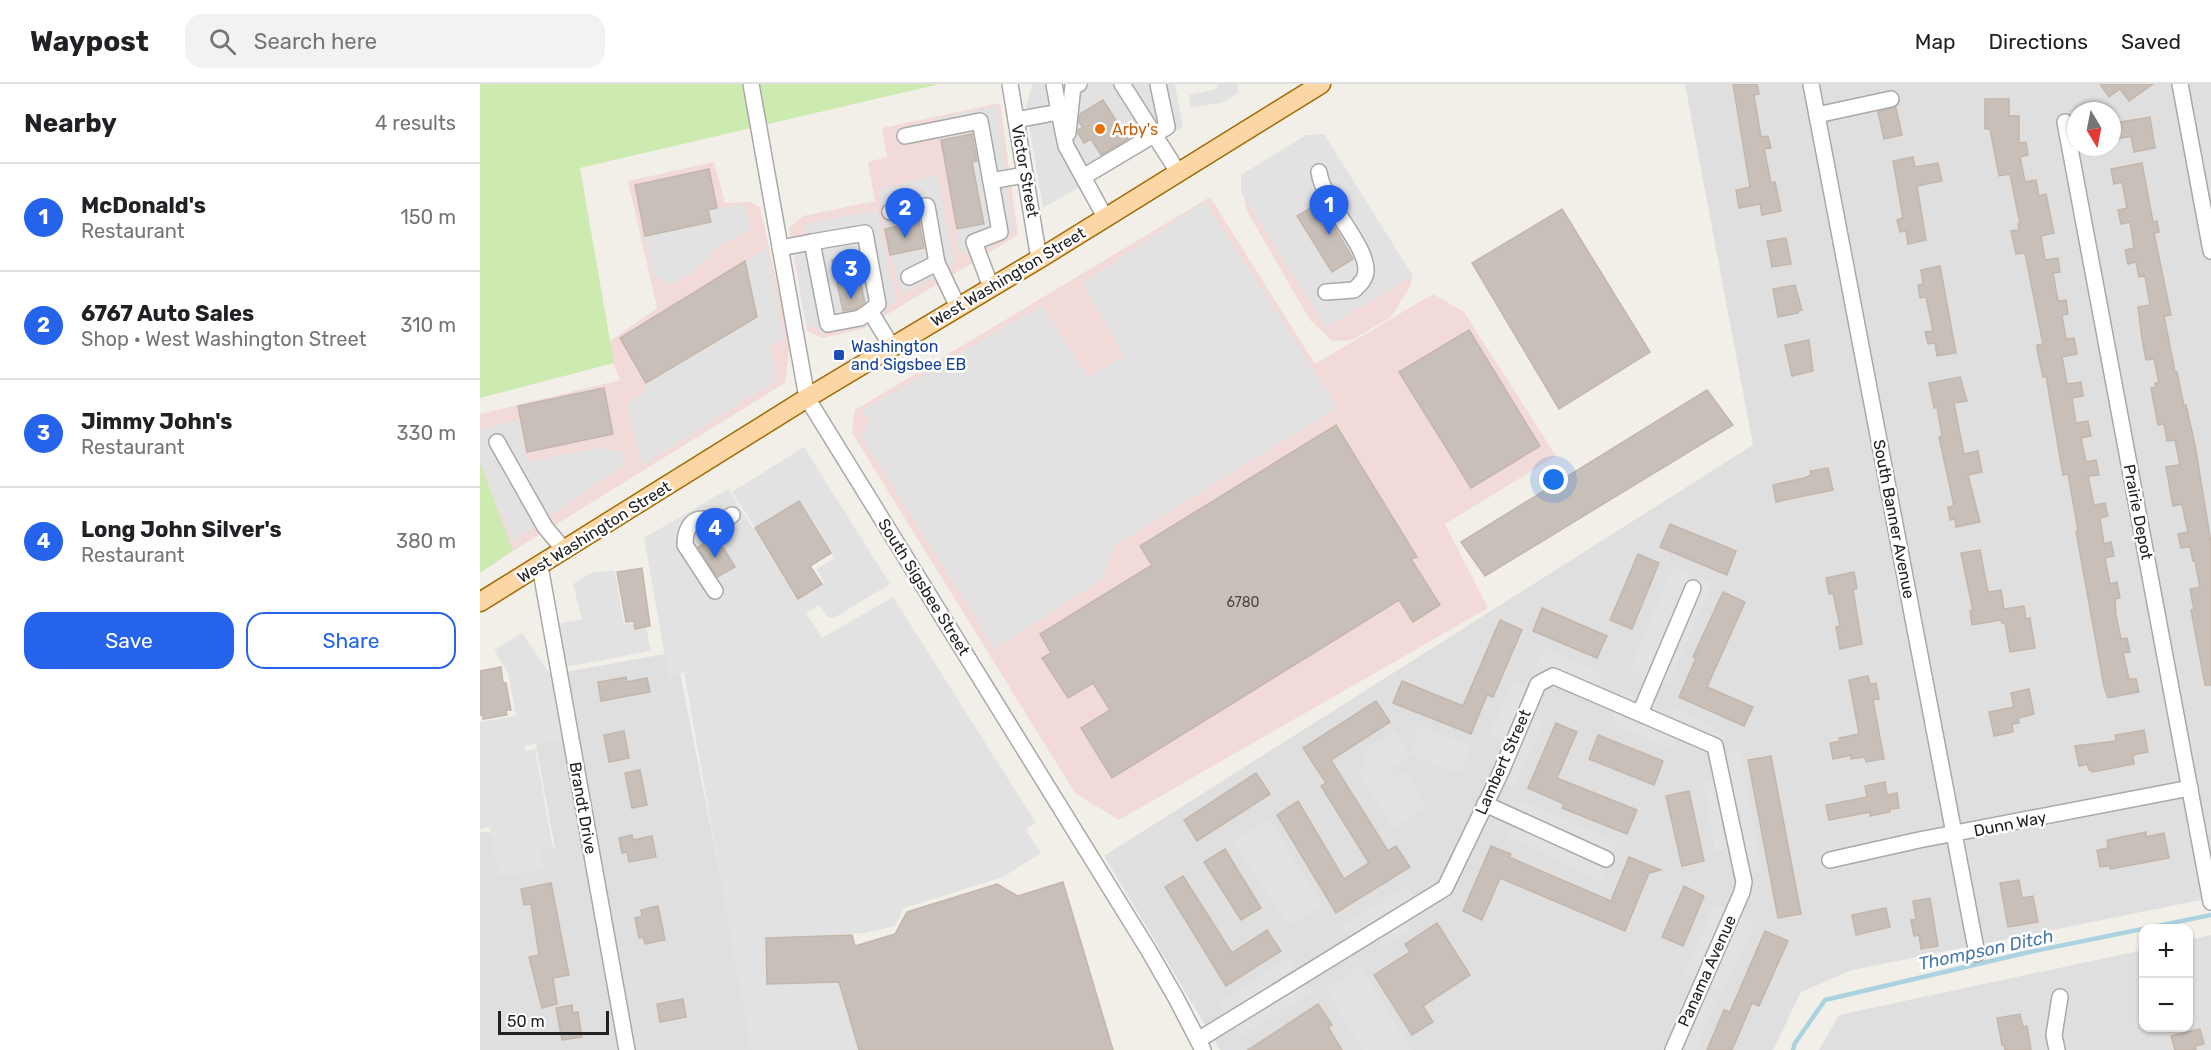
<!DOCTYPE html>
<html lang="en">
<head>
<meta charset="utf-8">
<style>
	:root { --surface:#fff; --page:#f2f2f2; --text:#202124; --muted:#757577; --line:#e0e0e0; --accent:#2563eb }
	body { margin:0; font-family:Rubik,sans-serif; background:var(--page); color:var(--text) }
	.controls { position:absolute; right:18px; bottom:18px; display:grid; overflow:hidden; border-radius:12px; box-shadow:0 2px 4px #0004 }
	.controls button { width:54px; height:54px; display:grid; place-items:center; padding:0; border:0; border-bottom:2px solid var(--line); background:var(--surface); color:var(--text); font:30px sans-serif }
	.compass { position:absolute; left:1587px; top:18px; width:54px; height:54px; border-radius:50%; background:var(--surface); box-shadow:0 2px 4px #0004; rotate:170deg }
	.scale { position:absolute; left:18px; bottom:15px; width:111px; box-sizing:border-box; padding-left:6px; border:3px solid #222; border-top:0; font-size:16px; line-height:21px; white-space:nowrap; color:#222; -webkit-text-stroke:4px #fff; paint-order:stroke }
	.you { position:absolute; left:1074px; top:396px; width:21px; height:21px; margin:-15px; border:4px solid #fff; border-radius:50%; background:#1a73e8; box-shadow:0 0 0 9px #1a73e833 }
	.badge { display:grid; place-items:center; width:39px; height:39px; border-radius:50%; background:var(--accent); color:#fff; font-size:20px; font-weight:700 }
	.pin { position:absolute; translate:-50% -50px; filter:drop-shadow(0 2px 3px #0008) }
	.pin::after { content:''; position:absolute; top:32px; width:21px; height:18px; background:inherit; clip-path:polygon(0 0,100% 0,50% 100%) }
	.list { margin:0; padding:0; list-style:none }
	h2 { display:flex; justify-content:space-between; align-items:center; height:78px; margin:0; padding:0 24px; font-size:26px }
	h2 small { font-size:20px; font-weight:400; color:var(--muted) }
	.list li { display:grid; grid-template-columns:39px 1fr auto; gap:18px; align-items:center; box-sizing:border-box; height:108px; padding:0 24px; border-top:2px solid var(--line) }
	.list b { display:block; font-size:22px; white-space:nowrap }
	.list p { margin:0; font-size:20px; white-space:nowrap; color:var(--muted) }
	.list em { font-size:20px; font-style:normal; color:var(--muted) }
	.actions { display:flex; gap:12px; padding:18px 24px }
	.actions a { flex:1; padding:14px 0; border:2px solid var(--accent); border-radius:18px; text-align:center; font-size:21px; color:var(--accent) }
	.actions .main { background:var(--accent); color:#fff }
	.icon { flex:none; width:33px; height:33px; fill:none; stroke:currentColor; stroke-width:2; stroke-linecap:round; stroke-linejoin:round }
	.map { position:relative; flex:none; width:1731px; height:966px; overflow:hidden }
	header { display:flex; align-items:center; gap:36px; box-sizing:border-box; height:84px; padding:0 30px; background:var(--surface); border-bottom:2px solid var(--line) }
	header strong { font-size:28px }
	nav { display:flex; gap:33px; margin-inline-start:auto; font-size:21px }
	.search { width:420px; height:54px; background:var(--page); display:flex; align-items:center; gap:15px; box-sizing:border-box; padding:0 21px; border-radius:18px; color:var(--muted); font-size:22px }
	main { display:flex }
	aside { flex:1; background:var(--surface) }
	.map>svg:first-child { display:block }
	.residential { fill:#e0dfdf; fill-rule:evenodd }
	.commercial { fill:#f2dad9 }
	.grass { fill:#cdebb0 }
	.parking { fill:#e2e2e2 }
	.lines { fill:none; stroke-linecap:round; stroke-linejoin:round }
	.stream { stroke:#aad3df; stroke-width:4.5 }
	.building { fill:#c7bfb8; stroke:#c4b6ab; stroke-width:1.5 }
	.minor-casing { stroke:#a9a9a9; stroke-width:18 }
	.major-casing { stroke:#a06b00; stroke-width:21 }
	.minor { stroke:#fff; stroke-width:15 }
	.major { stroke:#fcd6a4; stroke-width:18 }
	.food-dot { fill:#e8710a; stroke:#fff; stroke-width:2 }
	.transit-dot { fill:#1a4fb4; stroke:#fff; stroke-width:2 }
	.labels { text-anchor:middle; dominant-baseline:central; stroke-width:5; stroke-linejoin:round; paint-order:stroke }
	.number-label { font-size:14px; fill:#4b4948 }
	.food-label { font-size:16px; fill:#c56008; stroke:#fff; text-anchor:start }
	.street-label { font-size:16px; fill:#222; stroke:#fff }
	.transit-label { font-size:16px; fill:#164399; stroke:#fff; text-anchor:start }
	.water-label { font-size:18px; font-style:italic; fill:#4a7aab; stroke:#fff }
</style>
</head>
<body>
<header>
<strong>Waypost</strong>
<div class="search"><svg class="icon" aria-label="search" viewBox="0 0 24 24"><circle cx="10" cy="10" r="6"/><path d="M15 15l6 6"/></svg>Search here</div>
<nav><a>Map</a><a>Directions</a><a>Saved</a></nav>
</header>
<main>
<aside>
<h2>Nearby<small>4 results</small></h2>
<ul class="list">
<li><span class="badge">1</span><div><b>McDonald's</b><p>Restaurant</p></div><em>150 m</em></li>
<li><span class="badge">2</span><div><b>6767 Auto Sales</b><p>Shop · West Washington Street</p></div><em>310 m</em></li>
<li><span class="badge">3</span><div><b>Jimmy John's</b><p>Restaurant</p></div><em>330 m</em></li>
<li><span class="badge">4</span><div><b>Long John Silver's</b><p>Restaurant</p></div><em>380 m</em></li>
</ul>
<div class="actions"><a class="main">Save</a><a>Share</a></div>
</aside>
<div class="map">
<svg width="1731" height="966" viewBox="0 0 1731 966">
	<rect width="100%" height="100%" fill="#f2efe9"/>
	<g class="residential">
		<path d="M1205,0H1731V814L1372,886L1321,908L1293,966H740L624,772L1273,361ZM1596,27H1632V63H1596Z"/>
		<polygon points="196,568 275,966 0,966 0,748 7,748 75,764 56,662 84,588"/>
		<polygon points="1731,851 1731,966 1339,966 1359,931 1663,866 1664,944 1708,944 1709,856"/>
	</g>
	<g class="commercial">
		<polygon points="520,19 538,151 383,245 342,254 327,247 309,144 323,132 395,117 388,78 407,73 402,44"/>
		<polygon points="843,51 932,194 931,201 911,233 872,256 852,257 830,236 767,127 762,104"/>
		<polygon points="234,78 245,119 271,118 280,123 310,258 305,299 33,467 0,391 0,330 140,296 126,260 177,224 148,97"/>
		<polygon points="730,113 835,280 953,210 984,228 1076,372 965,440 1008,524 639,736 595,709 372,349 375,326"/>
	</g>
	<g class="grass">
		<polygon points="0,0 460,0 100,84 134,279 0,314"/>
		<polygon points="0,379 33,467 0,489"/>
	</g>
	<g class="parking">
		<polygon points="552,0 695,0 703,43 563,124 546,23"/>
		<polygon points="737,0 757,0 759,9 742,19 711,23 709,11 737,5"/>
		<polygon points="517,22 533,148 491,173 477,164 477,145 503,140 492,78 498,77 493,51 461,56 455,35"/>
		<polygon points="844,50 933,192 846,244 761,108 761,91 826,51"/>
		<polygon points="458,91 474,179 471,184 422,210 410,171 445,163 439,138 405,145 398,105"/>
		<polygon points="725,118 858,323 636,461 622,495 514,566 496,534 381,352 390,338 382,327 562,221 608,293 645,272 602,199"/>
		<polygon points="265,120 270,146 239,163 210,192 189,200 173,191 165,152 230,138 228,126"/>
		<polygon points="397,126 416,216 387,238 340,250 338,242 327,243 312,154 325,152 324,140"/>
		<polygon points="287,164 304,257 289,262 297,296 162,381 146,320 162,311 166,299 277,233 265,177"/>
		<polygon points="40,335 47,378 115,364 141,367 145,380 33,458 0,377 0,347"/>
		<polygon points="324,363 410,500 354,534 347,533 339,521 326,529 342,554 413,513 556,739 547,744 548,749 561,769 523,793 424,824 415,842 385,849 286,854 287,900 359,898 379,966 271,966 204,588 189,595 164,454 248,405 318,515 344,499 337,485 354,474 319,417 275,444 252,408"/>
		<polygon points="1193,482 1232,500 1188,601 1151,585"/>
		<polygon points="135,487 144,540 154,539 155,544 166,542 171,567 84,583 75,540 102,535 93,500 113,488"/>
		<polygon points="42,549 75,597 86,655 44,662 45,667 55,665 73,763 64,765 61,770 64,785 19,793 10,743 0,745 0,638 36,632 28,589 14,566"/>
		<polygon points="1065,564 1122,589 1113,617 1081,604 1046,603 1054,634 1064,638 1033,704 1023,699 1019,658 1010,650 1033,596 1046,603"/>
		<polygon points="1142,608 1191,633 1196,621 1248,655 1223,668 1196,655 1192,666 1132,639"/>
		<polygon points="939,641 991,662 981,690 931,671"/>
		<polygon points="915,646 929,672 911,684 916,692 926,687 946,723 913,744 877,687 888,679 882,668"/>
		<polygon points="1251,668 1260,668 1282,787 1270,790 1244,766 1235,767 1224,695 1233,696"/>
		<polygon points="1043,717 1137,759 1120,797 1027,752"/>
		<polygon points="789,735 842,821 809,842 753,757"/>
		<polygon points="926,802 944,825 926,837 929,846 904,864 897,855 878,867 862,842"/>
		<polygon points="1235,821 1275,840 1243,907 1231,904 1228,912 1238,915 1215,966 1182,966 1212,894 1204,890"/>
		<polygon points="810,873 832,908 761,953 739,919"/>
		<polygon points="880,883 932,966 883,966 845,905"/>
	</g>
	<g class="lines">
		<polyline class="stream" points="1313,966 1315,959 1345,916 1545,869 1731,831"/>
	</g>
	<g class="building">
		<polygon points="1253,0 1277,0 1279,10 1274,11 1281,53 1288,52 1291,64 1284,65 1291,99 1295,98 1301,127 1282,131 1280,120 1259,124 1256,106 1270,103"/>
		<polygon points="1620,0 1673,0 1649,17 1640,5 1629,13"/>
		<polygon points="1505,15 1529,15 1529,32 1539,32 1539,59 1546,58 1548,71 1540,73 1545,98 1556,96 1559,112 1566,110 1574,149 1561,152 1565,176 1578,174 1580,188 1573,189 1578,217 1586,216 1588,230 1582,231 1586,255 1594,254 1597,270 1582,273 1587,300 1601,298 1603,312 1592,314 1596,339 1608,337 1611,352 1601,354 1606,378 1616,376 1619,391 1608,392 1614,421 1625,419 1628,432 1620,434 1624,460 1631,458 1634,472 1625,474 1630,500 1637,498 1640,514 1635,515 1636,531 1641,555 1647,554 1650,568 1643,569 1649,595 1656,595 1659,608 1628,614 1624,603 1596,447 1598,446 1588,390 1583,391 1566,292 1563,293 1557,265 1557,261 1563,260 1545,169 1536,170 1531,147 1539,146 1538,140 1540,140 1530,90 1519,92 1510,45 1505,45"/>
		<polygon points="623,16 648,55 621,71 611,55 604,59 598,49 598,46 603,43 599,38 600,30"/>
		<polygon points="1414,24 1416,24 1422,51 1404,55 1398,28"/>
		<polygon points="1670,33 1675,64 1654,68 1651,52 1637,55 1634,39"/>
		<polygon points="492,50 497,77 492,78 504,140 477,145 461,56"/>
		<polygon points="1433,73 1435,83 1458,79 1462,97 1437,102 1446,156 1428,160 1426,147 1420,148 1417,136 1423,134 1413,77"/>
		<polygon points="1662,79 1673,138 1677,137 1679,148 1674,149 1691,231 1684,232 1695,288 1697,288 1704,322 1706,321 1715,361 1731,459 1731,601 1725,601 1711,526 1714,526 1710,505 1720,503 1715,477 1713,477 1710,463 1701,464 1698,450 1708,448 1702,420 1693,422 1686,383 1700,381 1695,356 1687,357 1684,340 1678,341 1671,304 1676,303 1675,299 1679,299 1674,275 1666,276 1662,255 1658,223 1670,221 1665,192 1659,193 1656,178 1648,180 1645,166 1654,164 1650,138 1641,140 1638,126 1647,124 1642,98 1634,100 1631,85"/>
		<polygon points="229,85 237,124 228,126 231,138 165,152 155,101"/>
		<polygon points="840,118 873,175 852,188 817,132"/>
		<polygon points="1082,125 1170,268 1079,325 992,179"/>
		<polygon points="439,137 444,164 410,171 405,145"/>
		<polygon points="1306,154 1311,180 1292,183 1287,157"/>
		<polygon points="375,173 385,219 376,225 363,227 352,176"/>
		<polygon points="265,177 277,233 166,299 140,254"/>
		<polygon points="1460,182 1476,269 1457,272 1455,259 1448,260 1445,248 1453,247 1446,213 1440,214 1438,201 1443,200 1441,186"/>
		<polygon points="1315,201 1322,226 1318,227 1318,229 1298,233 1293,205"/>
		<polygon points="989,246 1060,362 991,404 919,288"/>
		<polygon points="1329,256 1333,287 1312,292 1305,261"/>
		<polygon points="1480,293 1487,317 1474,319 1484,370 1498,367 1502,388 1488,391 1500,438 1476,443 1475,435 1470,436 1468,423 1474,422 1459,353 1462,352 1457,323 1454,324 1449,299"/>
		<polygon points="124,304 133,350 47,368 38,322"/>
		<polygon points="1227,306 1253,341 1005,492 981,458"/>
		<polygon points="856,341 937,473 931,475 960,521 933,538 919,516 632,694 601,644 630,626 613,599 588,614 562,574 571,569 560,550 672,481 660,462"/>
		<polygon points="1348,384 1353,406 1296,418 1293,401 1324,394 1331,391 1330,387"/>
		<polygon points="319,417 351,469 330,482 342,500 318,515 275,444"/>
		<polygon points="1190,440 1256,467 1247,491 1180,463"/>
		<polygon points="236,452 255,483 237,493 218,463"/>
		<polygon points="1500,466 1508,508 1521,506 1524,525 1544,522 1546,535 1550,534 1555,564 1530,568 1525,539 1522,539 1521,536 1492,541 1490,527 1493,527 1481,469"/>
		<polygon points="1158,470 1179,479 1152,545 1130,536"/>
		<polygon points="162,484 170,542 155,545 154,537 146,538 137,488"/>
		<polygon points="1374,488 1377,504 1373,506 1382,560 1360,565 1356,543 1360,542 1353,509 1349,510 1346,494"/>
		<polygon points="1243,508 1265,518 1227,603 1273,623 1264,642 1199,613 1216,574 1213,573"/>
		<polygon points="1062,524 1127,552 1117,574 1053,547"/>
		<polygon points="1020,536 1042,546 1013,613 1007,611 991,650 913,619 922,597 983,622"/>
		<polygon points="21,583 23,599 26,599 31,626 26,626 27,631 3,635 3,631 0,631 0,587"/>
		<polygon points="1388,592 1390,600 1396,599 1399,615 1393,616 1404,675 1386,678 1385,673 1371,675 1371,671 1353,675 1350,659 1360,657 1359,654 1379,650 1369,596"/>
		<polygon points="146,593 147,598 167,594 170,608 121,617 118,598"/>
		<polygon points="1549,605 1554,630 1538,634 1539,639 1532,640 1533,648 1514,652 1509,628 1534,623 1531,609"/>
		<polygon points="896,617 910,638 851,676 908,767 916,762 930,783 856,829 797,731 818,717 864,795 889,779 841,702 846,699 823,664"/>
		<polygon points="1076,639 1097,648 1077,694 1157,726 1147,750 1082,724 1084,720 1048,704"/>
		<polygon points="1664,646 1668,668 1653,671 1654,680 1612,688 1612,686 1609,686 1607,680 1599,682 1595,662 1636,657 1635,651"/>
		<polygon points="144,647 149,674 129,678 124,651"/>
		<polygon points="1118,651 1183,677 1174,701 1109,675"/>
		<polygon points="1291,672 1321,830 1298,834 1268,676"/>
		<polygon points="160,686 167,721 152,724 145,689"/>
		<polygon points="776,689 790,710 717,757 704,736"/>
		<polygon points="1405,698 1407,711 1417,709 1419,724 1410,725 1410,728 1390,732 1390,728 1349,736 1346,721 1387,713 1385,702"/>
		<polygon points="1209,707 1224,777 1202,782 1186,712"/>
		<polygon points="1666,748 1666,753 1684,749 1689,774 1630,785 1630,782 1620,783 1617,766 1628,764 1627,756"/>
		<polygon points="152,751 153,756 172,752 176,773 149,778 147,768 142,769 139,754"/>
		<polygon points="1011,762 1031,770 1029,773 1131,817 1149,773 1181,786 1169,789 1145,847 1020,794 1002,836 983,827"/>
		<polygon points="745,765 781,824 761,836 724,778"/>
		<polygon points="703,792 752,869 787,846 801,867 746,902 685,803"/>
		<polygon points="1539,796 1542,814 1553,812 1558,838 1528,843 1520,799"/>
		<polygon points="583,798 633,966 379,966 359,898 287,900 286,854 372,851 375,862 415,850 427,828 517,800 538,812"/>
		<polygon points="71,799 89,891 73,894 77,920 62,924 49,873 59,871 51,820 44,821 41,805"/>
		<polygon points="1204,802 1224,812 1203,862 1182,853"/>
		<polygon points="1450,814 1458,862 1441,865 1439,851 1434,852 1431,836 1436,835 1433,817"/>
		<polygon points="178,822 185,856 165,860 163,853 159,854 155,834 162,832 161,826"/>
		<polygon points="1406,824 1410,843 1376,851 1372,831"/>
		<polygon points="957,839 990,891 943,922 953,938 932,951 894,891 930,868 925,860"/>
		<polygon points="1285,847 1308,857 1279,922 1272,919 1252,966 1227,966 1244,926 1250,928"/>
		<polygon points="203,915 206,933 180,938 177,920"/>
		<polygon points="838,920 852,941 848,943 862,966 768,966"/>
		<polygon points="92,921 93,929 98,928 102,953 82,956 76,924"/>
		<polygon points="1540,930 1543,943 1547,942 1551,966 1525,966 1524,961 1522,961 1517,934"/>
		<polygon points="1720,945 1724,960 1715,962 1716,966 1695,966 1691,952"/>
	</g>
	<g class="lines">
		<defs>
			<g id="minor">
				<polyline points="271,0 327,314 669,867 696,914 723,966"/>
				<polyline points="530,0 559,175"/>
				<polyline points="642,0 698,88"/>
				<polyline points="1331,0 1497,870"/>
				<polyline points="1700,0 1731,167"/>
				<polyline points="579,28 586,62 625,133"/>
				<polyline points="1337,31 1411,15"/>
				<polyline points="536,36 579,28 574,0"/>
				<polyline points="1585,38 1731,818"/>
				<polyline points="588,49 593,1 599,0"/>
				<polyline points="425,52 500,37 520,148 494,158 511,203"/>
				<path d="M839,88C844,121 886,159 886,186C886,195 880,200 874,206L846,208"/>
				<polyline points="603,93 687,43 678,0"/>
				<polyline points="511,97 545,91"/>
				<polyline points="410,128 447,122 457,179 478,223"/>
				<polyline points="300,164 332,158"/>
				<polyline points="429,193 457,179"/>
				<polyline points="390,227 380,234 348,240 332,158 385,149 398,220 390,227 412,263"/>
				<polyline points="17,358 65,443 85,467"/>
				<polyline points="60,482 147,966"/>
				<path d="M235,507L205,461C205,449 209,435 223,435C230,434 236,438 243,436C246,435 249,433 252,431"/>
				<polyline points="1160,629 1213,504"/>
				<polyline points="1005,720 1126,775"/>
				<polyline points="1350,776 1439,756 1710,704"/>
				<polyline points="718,956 965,804 1020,690 1058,600 1073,592 1235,662 1264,798 1262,808 1193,966"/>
				<polyline points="1577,966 1574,951 1580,913"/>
			</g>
			<polyline id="major" points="0,518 327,314 559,175 841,0"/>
		</defs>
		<use href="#minor" class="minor-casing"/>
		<use href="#major" class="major-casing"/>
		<use href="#minor" class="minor"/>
		<use href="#major" class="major"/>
	</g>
	<circle class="food-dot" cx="620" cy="45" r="6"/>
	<rect class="transit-dot" x="353" y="265" width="12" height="12" rx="3"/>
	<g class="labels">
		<g class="number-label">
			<text x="763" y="518">6780</text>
		</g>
		<g class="food-label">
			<text x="632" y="45">Arby's</text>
		</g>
		<g class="street-label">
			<text transform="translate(545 87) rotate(80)">Victor Street</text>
			<text transform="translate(528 193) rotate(-31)">West Washington Street</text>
			<text transform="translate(1658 428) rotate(79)">Prairie Depot</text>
			<text transform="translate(1414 435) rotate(79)">South Banner Avenue</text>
			<text transform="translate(114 448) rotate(-32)">West Washington Street</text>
			<text transform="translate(444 503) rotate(58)">South Sigsbee Street</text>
			<text transform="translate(1023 678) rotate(-66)">Lambert Street</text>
			<text transform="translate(103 724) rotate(80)">Brandt Drive</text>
			<text transform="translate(1530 740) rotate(-11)">Dunn Way</text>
			<text transform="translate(1227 887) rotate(-66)">Panama Avenue</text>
		</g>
		<g class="transit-label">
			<text x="371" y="262">Washington<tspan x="371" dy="18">and Sigsbee EB</tspan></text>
		</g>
		<g class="water-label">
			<text transform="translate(1506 866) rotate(-12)">Thompson Ditch</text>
		</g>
	</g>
</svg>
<div class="controls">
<button>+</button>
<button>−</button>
</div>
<svg class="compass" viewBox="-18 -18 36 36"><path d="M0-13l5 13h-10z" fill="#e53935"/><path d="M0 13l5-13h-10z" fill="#757577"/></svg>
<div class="scale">50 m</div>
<div class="you"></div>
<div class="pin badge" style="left:849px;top:151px">1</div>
<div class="pin badge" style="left:425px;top:154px">2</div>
<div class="pin badge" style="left:371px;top:215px">3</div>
<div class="pin badge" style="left:235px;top:474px">4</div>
</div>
</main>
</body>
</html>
